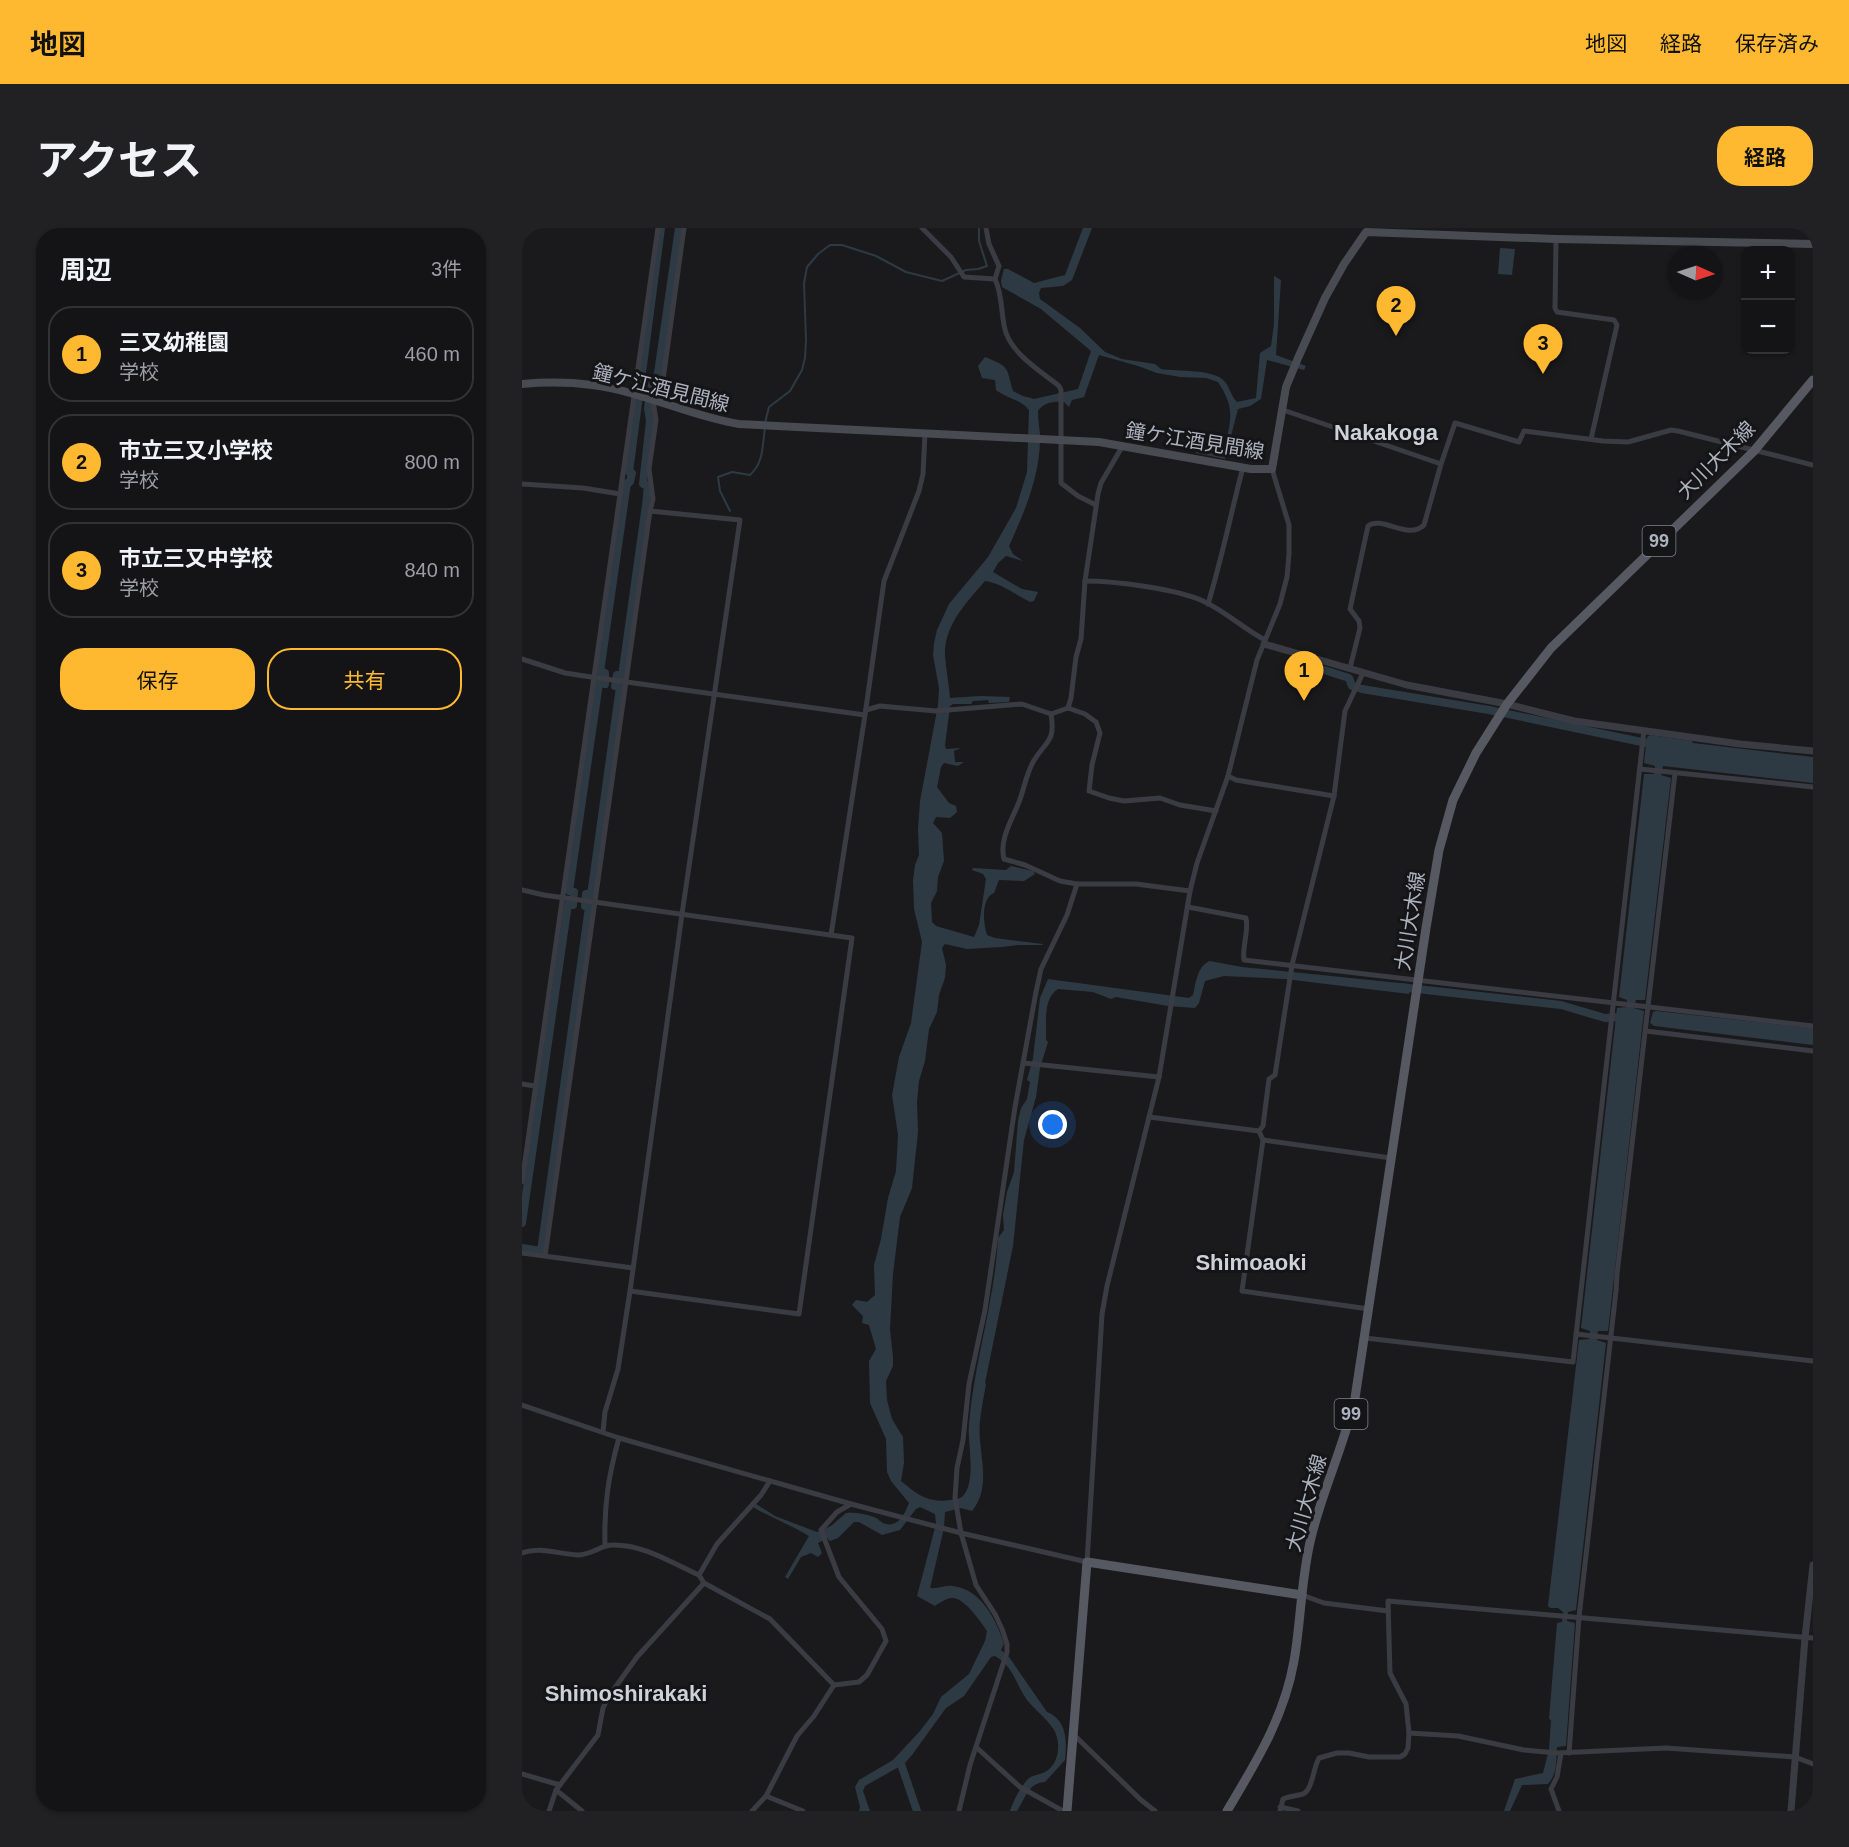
<!DOCTYPE html>
<html lang="ja">
<head>
<meta charset="utf-8">
<style>
	:root { --surface:#141416; --page:#212123; --text:#f1f3f6; --muted:#9d9ea1; --line:#333335; --accent:#ffb931 }
	body { margin:0; font-family:Helvetica,"Noto Sans JP",sans-serif; background:var(--page); color:var(--text) }
	.controls { position:absolute; right:18px; top:18px; display:grid; overflow:hidden; border-radius:12px; box-shadow:0 2px 4px #0004 }
	.controls button { width:54px; height:54px; display:grid; place-items:center; padding:0; border:0; border-bottom:2px solid var(--line); background:var(--surface); color:var(--text); font:30px sans-serif }
	.compass { position:absolute; left:1147px; top:18px; width:54px; height:54px; border-radius:50%; background:var(--surface); box-shadow:0 2px 4px #0004; rotate:93deg }
	.you { position:absolute; left:531px; top:897px; width:21px; height:21px; margin:-15px; border:4px solid #fff; border-radius:50%; background:#1a73e8; box-shadow:0 0 0 9px #1a73e833 }
	.badge { display:grid; place-items:center; width:39px; height:39px; border-radius:50%; background:var(--accent); color:#111; font-size:20px; font-weight:700 }
	.pin { position:absolute; translate:-50% -50px; filter:drop-shadow(0 2px 3px #0008) }
	.pin::after { content:''; position:absolute; top:32px; width:21px; height:18px; background:inherit; clip-path:polygon(0 0,100% 0,50% 100%) }
	.list { margin:0; padding:0; list-style:none }
	h2 { display:flex; justify-content:space-between; align-items:center; height:78px; margin:0; padding:0 24px; font-size:26px }
	h2 small { font-size:20px; font-weight:400; color:var(--muted) }
	.list li { display:grid; grid-template-columns:39px 1fr auto; gap:18px; align-items:center; box-sizing:border-box; height:96px; margin:0 12px 12px; padding:0 12px; border:2px solid var(--line); border-radius:24px }
	.list b { display:block; font-size:22px; white-space:nowrap }
	.list p { margin:0; font-size:20px; white-space:nowrap; color:var(--muted) }
	.list em { font-size:20px; font-style:normal; color:var(--muted) }
	.actions { display:flex; gap:12px; padding:18px 24px }
	.actions a { flex:1; padding:14px 0; border:2px solid var(--accent); border-radius:24px; text-align:center; font-size:21px; color:var(--accent) }
	.actions .main { background:var(--accent); color:#111 }
	.map { position:relative; flex:none; width:1291px; height:1583px; overflow:hidden; border-radius:24px }
	header { display:flex; align-items:center; gap:36px; box-sizing:border-box; height:84px; padding:0 30px; background:var(--accent); color:#111 }
	header strong { font-size:28px }
	nav { display:flex; gap:33px; margin-inline-start:auto; font-size:21px }
	.intro { display:flex; align-items:center; justify-content:space-between; box-sizing:border-box; height:144px; padding:0 36px }
	h1 { margin:0; font-size:42px }
	.button { padding:15px 27px; border-radius:24px; background:var(--accent); color:#111; font-size:21px; font-weight:700 }
	main { display:flex; gap:36px; padding:0 36px }
	aside { flex:1; background:var(--surface); border-radius:24px; box-shadow:0 2px 4px #0004 }
	.map>svg:first-child { display:block }
	.water { fill:#2e3a43 }
	.lines { fill:none; stroke-linecap:round; stroke-linejoin:round }
	.stream { stroke:#2e3a43; stroke-width:2 }
	.canal { stroke:#2e3a43; stroke-width:8 }
	.minor { stroke:#3b3c43; stroke-width:5 }
	.tertiary { stroke:#3b3c43; stroke-width:7 }
	.secondary { stroke:#494b53; stroke-width:8 }
	.primary { stroke:#575962; stroke-width:9 }
	.labels { text-anchor:middle; dominant-baseline:central; stroke-width:6; stroke-linejoin:round; paint-order:stroke }
	.shield { fill:#151518; stroke:#7f838c; stroke-width:1.5 }
	.shield-label { font-size:18px; font-weight:bold; fill:#acb2be }
	.street-label { font-size:20px; fill:#acb2be; stroke:#151518 }
	.quarter-label { font-size:22px; font-weight:bold; fill:#ced1d9; stroke:#151518 }
</style>
</head>
<body>
<header>
<strong>地図</strong>
<nav><a>地図</a><a>経路</a><a>保存済み</a></nav>
</header>
<div class="intro"><h1>アクセス</h1><a class="button">経路</a></div>
<main>
<aside>
<h2>周辺<small>3件</small></h2>
<ul class="list">
<li><span class="badge">1</span><div><b>三又幼稚園</b><p>学校</p></div><em>460 m</em></li>
<li><span class="badge">2</span><div><b>市立三又小学校</b><p>学校</p></div><em>800 m</em></li>
<li><span class="badge">3</span><div><b>市立三又中学校</b><p>学校</p></div><em>840 m</em></li>
</ul>
<div class="actions"><a class="main">保存</a><a>共有</a></div>
</aside>
<div class="map">
<svg width="1291" height="1583" viewBox="0 0 1291 1583">
	<rect width="100%" height="100%" fill="#1a1a1d"/>
	<g class="water">
		<path d="M561,0H570L550,52L541,58L519,60L517,65L518,71L558,100L583,124L600,131L633,136L639,141C655,144 692,140 703,154C708,160 709,168 715,174L734,170L738,125L749,118L752,96V48L759,52L754,127L784,138L782,142L745,132L739,171L728,178L716,181L703,231L674,225V223L699,227L701,225C708,195 715,182 696,154L684,150L658,149L635,145L616,138L577,127L562,169L550,172L547,179L542,174C532,173 522,174 516,183C516,191 517,198 518,206C519,246 503,283 487,318L491,326L501,333L484,328L476,335L471,344L500,361L516,364L512,373L508,374C494,367 479,355 463,353C445,374 422,397 423,427C424,442 427,456 428,470L458,468L488,469L487,474L467,475L466,472L451,473L449,476H431L428,478L423,518L424,521L439,520L432,523L433,534H442L436,538L422,535L419,539L415,559L427,575L434,578L435,584L428,590L414,589L411,595L420,605L422,633L416,649L415,663L409,675L410,694L414,698L452,709L457,697L464,651L461,646L450,642L451,640L484,642L489,638L511,643L513,646L502,653L477,652L472,665C459,670 461,695 465,707L473,710L521,716L520,717H496L480,719L445,721L423,716L420,720L424,737L423,750L417,767L415,784L407,801L403,833L397,853L395,874L396,904L390,960L378,989L371,1046L368,1101L371,1129V1138L364,1153L365,1172L370,1191L381,1209L382,1235L379,1253C396,1267 405,1275 428,1272C433,1272 437,1271 441,1268C455,1253 445,1214 447,1196C452,1134 473,1073 476,1010L482,1002L481,987L485,964L492,944L496,893L499,880L505,871L508,854L505,852L511,830L518,770L526,751L667,770L671,767C674,755 675,738 688,733L720,739L887,756V766L763,751L702,748L683,753L677,775L673,780L646,778L594,769L589,771L571,764L536,761C520,771 525,795 524,812L526,814L518,840L514,869L502,912L491,1018L463,1155L464,1156C461,1174 456,1194 458,1212C460,1236 467,1262 450,1283L439,1280L423,1284L422,1300L408,1360C416,1361 423,1357 431,1358C459,1361 475,1393 482,1416L479,1422L487,1429L525,1484C545,1492 545,1513 543,1532L523,1554C507,1554 503,1571 495,1583H488C492,1571 498,1560 506,1551C510,1547 517,1547 523,1544C538,1536 540,1512 530,1499C523,1489 513,1482 505,1472C493,1455 492,1439 473,1428L469,1429L442,1468L424,1480L390,1527L382,1536L343,1558L341,1563L348,1583H337L338,1579L333,1559L337,1552L371,1532L398,1503L411,1486L419,1469L447,1446L463,1413L465,1403C459,1394 442,1369 430,1370C425,1370 417,1375 413,1378L395,1368L414,1296L413,1286L398,1279L394,1281L378,1302L360,1307L337,1294H332L316,1310L308,1313L305,1310L296,1315L300,1325L296,1329L289,1325L279,1329L266,1351L263,1349L287,1308C269,1297 249,1290 231,1279L234,1276L253,1288L295,1304L309,1298L324,1285C333,1284 343,1286 352,1289C357,1291 359,1295 364,1296C377,1299 383,1285 387,1275L369,1253L365,1244L364,1211L348,1175L347,1133L354,1121L347,1097L340,1095L341,1088L330,1077L334,1072L345,1074L353,1067L352,1037L359,1011L366,970L374,943L376,907L370,867L377,829L389,795L400,714L392,681L391,652L393,637L397,627L396,601L398,573L416,477L417,460L411,427L412,415L415,402L427,376L466,329L494,280L505,244L507,182C500,172 484,170 474,162L473,152L460,150L456,138L463,129C489,139 484,140 491,163L501,168L512,171L556,161L569,123L519,81L480,59L479,52L482,41H486L512,55L543,47Z"/>
		<polygon points="978,20 993,21 990,47 976,46"/>
		<path d="M1128,507L1170,513L1171,515L1291,529V555L1141,538L1139,547L1149,550L1123,772H1114L1112,780L1122,783L1086,1103H1076L1075,1112L1084,1115L1054,1382L1046,1384L1045,1393L1053,1395L1044,1518L1035,1519C1034,1532 1036,1545 1026,1556L1000,1557L988,1583H982L993,1551L1021,1545L1027,1521L1029,1493L1027,1490L1035,1395L1040,1394L1041,1384L1036,1380H1028L1026,1378L1057,1112L1067,1111L1068,1103L1059,1100L1095,780L1105,779V772L1097,769L1122,546H1132L1133,538L1122,535L1125,509Z"/>
		<polygon points="1134,783 1291,800 1291,817 1132,798 1128,795 1131,784"/>
	</g>
	<g class="lines">
		<g class="stream">
			<polyline points="243,195 247,179 268,163 280,142 283,130 284,112 282,55 285,39 296,26 308,17 320,17 354,28 384,44 420,53 444,42 456,41 465,38 457,13 457,0"/>
			<path d="M208,283L198,263L196,249L210,244L228,247C242,234 240,219 243,200"/>
		</g>
		<g class="canal">
			<polyline points="799,441 827,450 830,458 840,461 967,482 1134,517"/>
			<polyline points="877,759 1039,777 1083,790 1097,789"/>
			<polyline points="0,995 46,676 51,677 52,664 47,663 77,455 83,456 83,445 78,444 105,255 108,254 110,245 107,244 139,0"/>
			<polyline points="0,1020 19,1023 67,679 63,678 64,666 69,667 98,459 93,458 95,447 100,448 124,277 126,258 121,256 128,193 126,180 130,155 135,152 136,145 157,0"/>
			<polyline points="378,1533 395,1583"/>
		</g>
		<g class="minor">
			<polyline points="400,0 429,29 442,49 473,51"/>
			<polyline points="464,0 467,16 477,38 473,51"/>
			<polyline points="1034,11 1033,80 1035,84 1092,92 1095,97 1069,211"/>
			<path d="M473,51C480,66 479,81 482,97C486,124 517,142 537,158L539,162V255L556,268L574,277"/>
			<polyline points="761,182 919,236"/>
			<polyline points="0,256 61,260 98,266"/>
			<path d="M563,353C593,353 655,361 681,373C703,383 722,401 743,412"/>
			<path d="M686,376C700,330 709,285 721,239"/>
			<polyline points="0,431 43,445 76,450 343,487"/>
			<path d="M828,440L838,400L837,393L828,381L846,298C860,287 886,313 902,297L919,236L933,195L997,214L1002,203L1081,213L1106,214L1149,202L1156,203L1291,237"/>
			<polyline points="841,445 823,483 812,568 770,737 753,847 747,851 741,898 737,903 741,912 720,1063 847,1081"/>
			<polyline points="546,480 549,470 554,429 559,411 563,353 576,266 579,255 600,219"/>
			<polyline points="344,482 358,478 414,483 500,476 529,486 546,480 563,486 574,494 578,505 570,537 567,563 587,570 602,573 638,570 658,577 694,583"/>
			<path d="M529,486C534,515 523,513 511,534C504,547 502,561 497,574C490,592 477,611 482,631L503,637L538,653L555,656H614L668,663"/>
			<polyline points="1118,541 1291,559"/>
			<polyline points="706,548 714,552 812,568"/>
			<polyline points="0,662 22,667 330,710 277,1086 108,1063"/>
			<path d="M666,679L724,690C727,704 720,718 722,732L1291,798"/>
			<polyline points="309,707 343,487 362,353 397,263 401,246 403,205"/>
			<polyline points="1124,803 1291,823"/>
			<polyline points="502,835 637,849"/>
			<polyline points="0,856 13,858"/>
			<polyline points="627,889 737,903"/>
			<polyline points="741,912 869,930"/>
			<polyline points="0,954 136,0"/>
			<polyline points="0,1025 111,1040"/>
			<polyline points="23,1028 128,283 131,271 127,241 134,192 131,173 136,159 141,152 162,0"/>
			<polyline points="1054,1106 1291,1133"/>
			<polyline points="843,1110 1051,1134 1122,502"/>
			<polyline points="0,1177 97,1210 329,1276 439,1305 565,1334 580,1086 585,1058 637,849 668,663 675,635 706,548 735,432 758,376 765,349 767,326 767,297 750,241"/>
			<polyline points="81,1204 83,1184 96,1141 108,1063 160,686 218,292 128,283"/>
			<path d="M83,1318C82,1278 86,1249 97,1210"/>
			<path d="M0,1325C17,1318 37,1326 55,1327C70,1327 79,1317 90,1317C121,1316 150,1335 177,1347L182,1355L248,1391L312,1457"/>
			<polyline points="177,1347 195,1316 239,1267 248,1253"/>
			<polyline points="780,1367 802,1375 866,1383"/>
			<polyline points="312,1457 337,1454 345,1447 364,1413 360,1401 317,1349 299,1302 315,1284 329,1276"/>
			<polyline points="887,1505 936,1508 1002,1522 1035,1525 1144,1520 1273,1529 1291,1536"/>
			<polyline points="551,1506 619,1572 633,1583"/>
			<polyline points="454,1519 498,1559 541,1583"/>
			<polyline points="1047,1525 1057,1389 1094,1063 1095,1046 1153,545"/>
			<polyline points="0,1546 38,1557"/>
			<polyline points="34,1562 60,1583"/>
			<polyline points="244,1568 281,1583"/>
			<polyline points="758,1579 776,1583"/>
			<polyline points="27,1583 34,1562 76,1507 81,1480 87,1468 115,1429 182,1355"/>
			<polyline points="230,1583 244,1568 275,1508 292,1488 312,1457"/>
			<polyline points="437,1583 448,1537 485,1424 485,1416 480,1401 473,1386 454,1357 439,1305 433,1270 435,1240 441,1212 447,1156 463,1082 493,879 514,764 519,741 545,687 555,656"/>
			<path d="M758,1583L761,1571C768,1568 774,1568 781,1566C791,1561 791,1540 797,1530L815,1525H827L847,1529H878L883,1526L886,1520L887,1505L884,1476L868,1445L866,1373L1291,1410"/>
			<polyline points="1037,1583 1029,1561 1035,1549 1039,1525"/>
		</g>
		<g class="tertiary">
			<polyline points="742,416 885,457 985,476 1052,493 1218,516 1291,523"/>
			<polyline points="1269,1583 1283,1410 1291,1337"/>
		</g>
		<path class="secondary" d="M0,156C22,154 47,154 70,157C120,163 167,188 217,196L577,214L729,241H750L764,159L776,130L803,70L822,36L844,4L1034,11L1291,16"/>
		<g class="primary">
			<polyline points="545,1583 565,1334 780,1367"/>
			<path d="M705,1583C734,1534 762,1490 772,1433C779,1393 779,1350 789,1310C800,1263 822,1218 833,1170L904,700L917,622L931,572L954,525L985,476L1029,420L1232,223L1291,152"/>
		</g>
	</g>
	<g class="labels">
		<g class="shield">
			<rect x="1120.5" y="298" width="33" height="30" rx="4.5"/>
			<rect x="812.5" y="1171" width="33" height="30" rx="4.5"/>
		</g>
		<g class="shield-label">
			<text x="1137" y="313">99</text>
			<text x="829" y="1186">99</text>
		</g>
		<g class="street-label">
			<text transform="translate(139 160) rotate(14)">鐘ケ江酒見間線</text>
			<text transform="translate(673 213) rotate(9)">鐘ケ江酒見間線</text>
			<text transform="translate(1194 232) rotate(-45)">大川大木線</text>
			<text transform="translate(888 693) rotate(-81)">大川大木線</text>
			<text transform="translate(784 1275) rotate(-74)">大川大木線</text>
		</g>
		<g class="quarter-label">
			<text x="864" y="204">Nakakoga</text>
			<text x="729" y="1034">Shimoaoki</text>
			<text x="104" y="1465">Shimoshirakaki</text>
		</g>
	</g>
</svg>
<div class="controls">
<button>+</button>
<button>−</button>
</div>
<svg class="compass" viewBox="-18 -18 36 36"><path d="M0-13l5 13h-10z" fill="#e53935"/><path d="M0 13l5-13h-10z" fill="#9d9ea1"/></svg>
<div class="you"></div>
<div class="pin badge" style="left:782px;top:473px">1</div>
<div class="pin badge" style="left:874px;top:108px">2</div>
<div class="pin badge" style="left:1021px;top:146px">3</div>
</div>
</main>
</body>
</html>
